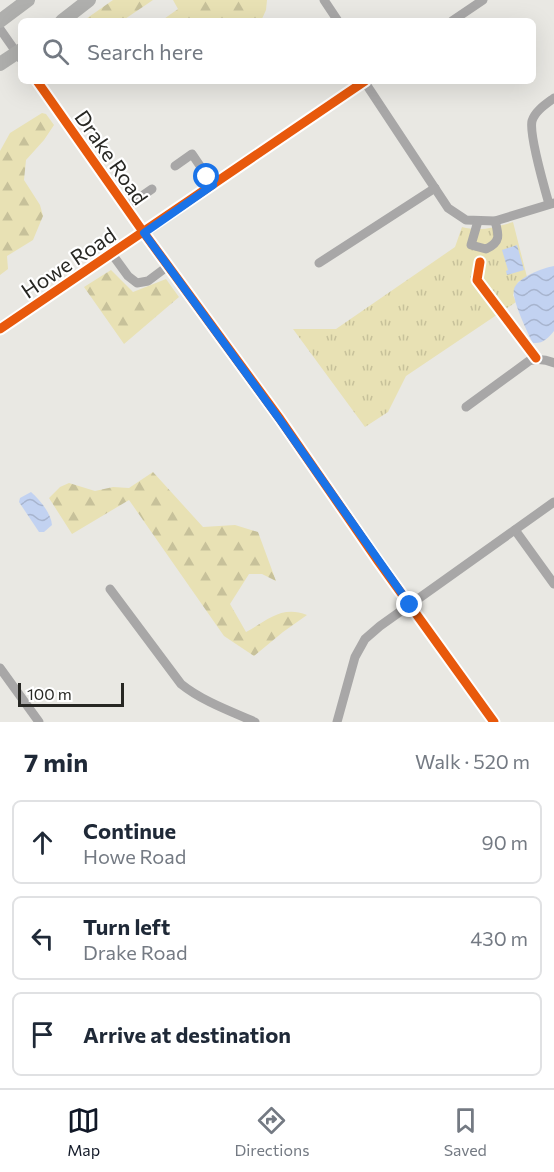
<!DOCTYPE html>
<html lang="en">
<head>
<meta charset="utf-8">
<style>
	:root { --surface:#fff; --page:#f6f6f7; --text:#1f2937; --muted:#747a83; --line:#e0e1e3; --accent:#111827 }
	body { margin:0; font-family:Commissioner,sans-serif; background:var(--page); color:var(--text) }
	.scale { position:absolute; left:18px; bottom:15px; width:106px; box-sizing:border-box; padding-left:6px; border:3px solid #272723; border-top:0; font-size:16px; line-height:21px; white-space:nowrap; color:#272723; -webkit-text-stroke:4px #fff; paint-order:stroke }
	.stop { position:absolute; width:18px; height:18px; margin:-14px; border:4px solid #1a73e8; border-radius:50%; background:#fff }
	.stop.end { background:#1a73e8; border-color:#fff; box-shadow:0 2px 6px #0008 }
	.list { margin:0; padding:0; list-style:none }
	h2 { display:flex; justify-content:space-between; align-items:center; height:78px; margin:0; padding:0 24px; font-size:26px }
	h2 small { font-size:20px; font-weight:400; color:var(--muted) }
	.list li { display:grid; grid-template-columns:39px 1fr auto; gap:18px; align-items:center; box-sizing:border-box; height:84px; margin:0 12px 12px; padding:0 12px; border:2px solid var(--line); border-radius:9px }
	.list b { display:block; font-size:22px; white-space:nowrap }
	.list p { margin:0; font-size:20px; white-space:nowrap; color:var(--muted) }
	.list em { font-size:20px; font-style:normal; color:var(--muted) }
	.icon { flex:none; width:33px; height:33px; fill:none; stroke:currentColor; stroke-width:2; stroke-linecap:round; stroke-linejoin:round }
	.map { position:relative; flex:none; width:554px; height:722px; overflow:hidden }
	.search { position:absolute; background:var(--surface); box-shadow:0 6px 24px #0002; left:18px; right:18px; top:18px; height:66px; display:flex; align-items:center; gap:15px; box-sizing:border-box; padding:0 21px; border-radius:9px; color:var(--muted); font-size:22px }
	.sheet { height:366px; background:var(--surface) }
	nav { display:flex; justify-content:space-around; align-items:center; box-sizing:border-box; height:84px; border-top:2px solid var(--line); background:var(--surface); font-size:16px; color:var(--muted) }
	nav a { display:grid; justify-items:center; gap:3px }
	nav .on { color:var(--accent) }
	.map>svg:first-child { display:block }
	.forest { fill:url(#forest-firs) }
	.park { fill:url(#park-tufts) }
	.water { fill:url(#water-waves) }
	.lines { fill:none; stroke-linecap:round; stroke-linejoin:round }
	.minor { stroke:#a8a7a7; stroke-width:9 }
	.highway { stroke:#afafad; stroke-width:14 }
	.highway-bridge { stroke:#afafad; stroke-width:14 }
	.cycleway-casing { stroke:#fff; stroke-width:13 }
	.cycleway { stroke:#e8590c; stroke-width:9 }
	.route { stroke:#1a73e8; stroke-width:8 }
	.labels { text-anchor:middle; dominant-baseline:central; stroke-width:4.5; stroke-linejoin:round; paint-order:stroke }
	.street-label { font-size:21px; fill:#272723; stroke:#fff }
</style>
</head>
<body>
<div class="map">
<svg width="554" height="722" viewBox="0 0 554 722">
	<defs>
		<pattern id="forest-firs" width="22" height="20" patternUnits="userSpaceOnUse" patternTransform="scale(1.5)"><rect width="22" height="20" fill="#e8e1b4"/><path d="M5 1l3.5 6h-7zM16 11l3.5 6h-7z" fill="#c7c19a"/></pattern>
		<pattern id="park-tufts" width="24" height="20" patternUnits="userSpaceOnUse" patternTransform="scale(1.5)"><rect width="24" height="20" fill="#e8e1b4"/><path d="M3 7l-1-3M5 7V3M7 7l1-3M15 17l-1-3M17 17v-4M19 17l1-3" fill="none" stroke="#c7c19a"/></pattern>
		<pattern id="water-waves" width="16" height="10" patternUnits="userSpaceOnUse" patternTransform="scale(1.5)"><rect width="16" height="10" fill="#c2d2f1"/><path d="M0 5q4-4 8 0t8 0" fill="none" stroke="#a7b4ce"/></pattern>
	</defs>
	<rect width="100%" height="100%" fill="#e9e8e3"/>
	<g class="forest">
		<polygon points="113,0 153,0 122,21 83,21"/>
		<polygon points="173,0 267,0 266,10 261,21 161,21 178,9"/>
		<polygon points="42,113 46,114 54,125 44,140 26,160 24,180 40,205 43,216 33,240 7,256 8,269 0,275 0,151 10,133"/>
		<polygon points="111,270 133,292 166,279 179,297 124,344 84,287"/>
		<path d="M153,472L203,527L235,525L258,532L276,581L262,574H249L230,604L246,632C267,621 281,605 307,615L283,632L254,656L224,636L129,500L72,534L49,498L60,487L69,483L95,491L113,487L129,488Z"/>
	</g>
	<path class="park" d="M513,222L527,277L518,282L513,295L516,302L406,376L388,412L365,427L293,329H336L455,247L462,227C480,232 496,227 513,222Z"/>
	<g class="water">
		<polygon points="517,245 524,270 507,275 506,271 508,270 502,250"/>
		<path d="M554,266V331C548,338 543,344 533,343C528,334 511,298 514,289C518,277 543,268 554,266Z"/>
		<path d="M31,492C40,500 51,513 52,525L44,532H39L19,502L20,498Z"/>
	</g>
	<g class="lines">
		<g class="minor">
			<polyline points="324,0 338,21"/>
			<polyline points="452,21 483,0"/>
			<polyline points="0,29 21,59"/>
			<polyline points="37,81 144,233 280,419 378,561 494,722"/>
			<polyline points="364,81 448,208 466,220 495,221 554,203"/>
			<polyline points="175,166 192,154 213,185"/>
			<path d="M549,204C545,190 529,134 532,121C535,111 546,104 554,98"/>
			<polyline points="126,207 152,189"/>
			<path d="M478,221L471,245L486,249C501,242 499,235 495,221"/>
			<polyline points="112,254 128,276 137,283 148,281 168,266"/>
			<polyline points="319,263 435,188"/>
			<path d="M0,329C122,247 243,163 365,81"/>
			<path d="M466,407L529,361C538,358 545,359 554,363"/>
			<polyline points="515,530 554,584"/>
			<path d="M110,589L181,684C202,701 230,711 255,722"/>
			<polyline points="0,668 39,722"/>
			<polyline points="337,722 355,657 365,639 380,626 554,502"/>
		</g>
		<g class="highway">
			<polyline points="0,21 28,0"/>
			<polyline points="62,21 89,0"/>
		</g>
		<polyline class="highway-bridge" points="0,64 21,50"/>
		<defs>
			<g id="cycleway">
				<polyline points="37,81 144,233 280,419 378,561 494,722"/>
				<polyline points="480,262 477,280 536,358"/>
				<path d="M0,329C122,247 243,163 365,81"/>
			</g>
		</defs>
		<use href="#cycleway" class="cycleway-casing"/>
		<use href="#cycleway" class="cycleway"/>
	</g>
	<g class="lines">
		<polyline class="route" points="207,177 213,185 144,233 280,420 410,605"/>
	</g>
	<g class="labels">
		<g class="street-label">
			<text transform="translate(112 157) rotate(55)">Drake Road</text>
			<text transform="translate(68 262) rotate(-34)">Howe Road</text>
		</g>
	</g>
</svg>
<div class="scale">100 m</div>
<div class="stop" style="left:207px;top:177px"></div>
<div class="stop end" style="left:410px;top:605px"></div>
<div class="search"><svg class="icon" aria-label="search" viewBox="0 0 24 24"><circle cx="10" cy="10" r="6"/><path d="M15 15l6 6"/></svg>Search here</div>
</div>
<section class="sheet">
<h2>7 min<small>Walk · 520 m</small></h2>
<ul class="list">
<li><svg class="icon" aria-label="ahead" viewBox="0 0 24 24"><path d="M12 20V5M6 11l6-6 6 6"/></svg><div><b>Continue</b><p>Howe Road</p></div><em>90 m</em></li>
<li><svg class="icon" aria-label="left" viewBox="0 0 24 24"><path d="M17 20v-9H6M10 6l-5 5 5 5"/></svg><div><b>Turn left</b><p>Drake Road</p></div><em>430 m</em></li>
<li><svg class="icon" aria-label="arrive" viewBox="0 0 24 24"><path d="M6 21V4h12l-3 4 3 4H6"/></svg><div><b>Arrive at destination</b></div></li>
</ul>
</section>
<nav>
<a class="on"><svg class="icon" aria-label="map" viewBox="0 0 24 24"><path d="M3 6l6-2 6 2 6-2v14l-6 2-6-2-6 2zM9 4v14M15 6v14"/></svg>Map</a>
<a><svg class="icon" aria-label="directions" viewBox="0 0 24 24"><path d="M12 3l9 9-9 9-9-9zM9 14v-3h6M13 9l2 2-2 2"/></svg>Directions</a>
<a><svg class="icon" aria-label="saved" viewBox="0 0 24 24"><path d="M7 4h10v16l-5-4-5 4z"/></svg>Saved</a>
</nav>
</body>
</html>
